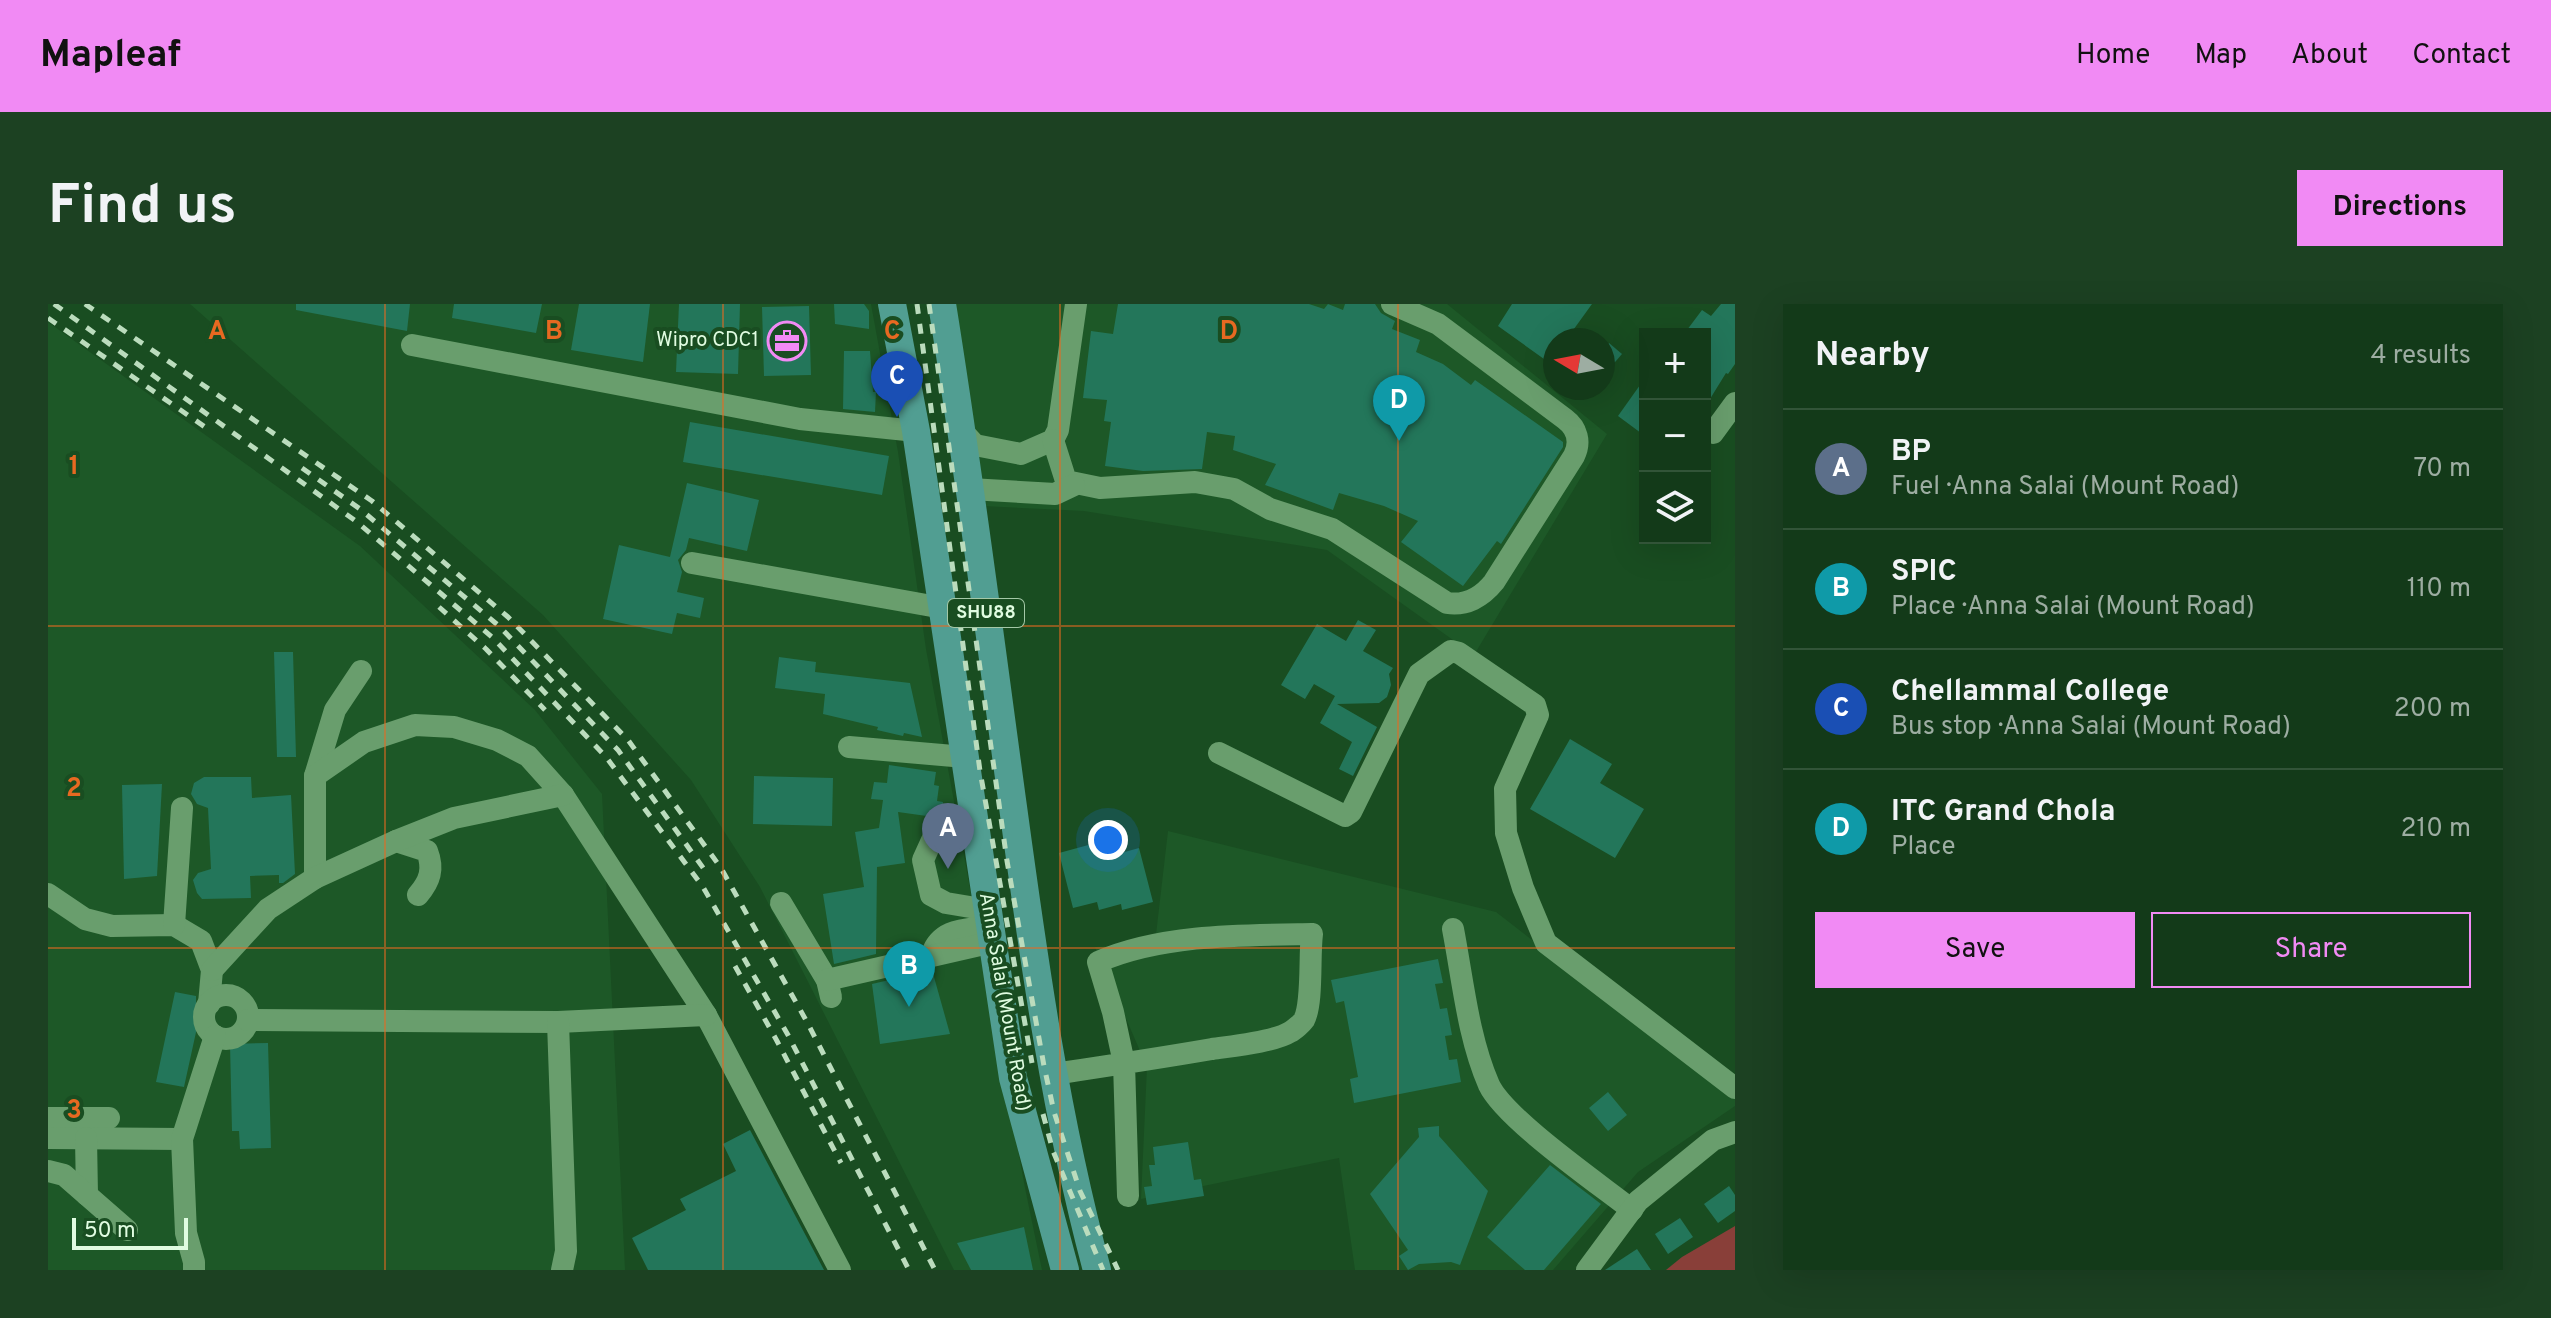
<!DOCTYPE html>
<html lang="en">
<head>
<meta charset="utf-8">
<style>
	:root { --surface:#133a19; --page:#1c4122; --text:#f1f3f6; --muted:#9dada2; --line:#325438; --accent:#f18af4 }
	body { margin:0; font-family:Overpass,sans-serif; background:var(--page); color:var(--text) }
	.controls { position:absolute; right:24px; top:24px; display:grid; overflow:hidden; border-radius:0px; box-shadow:0 8px 32px #0002 }
	.controls button { width:72px; height:72px; display:grid; place-items:center; padding:0; border:0; border-bottom:2px solid var(--line); background:var(--surface); color:var(--text); font:40px sans-serif }
	.compass { position:absolute; left:1495px; top:24px; width:72px; height:72px; border-radius:50%; background:var(--surface); box-shadow:0 8px 32px #0002; rotate:280deg }
	.scale { position:absolute; left:24px; bottom:20px; width:116px; box-sizing:border-box; padding-left:8px; border:4px solid #e0fce1; border-top:0; font-size:22px; line-height:28px; white-space:nowrap; color:#e0fce1; -webkit-text-stroke:6px #194d21; paint-order:stroke }
	.you { position:absolute; left:1060px; top:536px; width:28px; height:28px; margin:-20px; border:6px solid #fff; border-radius:50%; background:#1a73e8; box-shadow:0 0 0 12px #1a73e833 }
	.badge { display:grid; place-items:center; width:52px; height:52px; border-radius:50%; background:var(--accent); color:#fff; font-size:26px; font-weight:700 }
	.pin { position:absolute; translate:-50% -66px; filter:drop-shadow(0 2px 4px #0008) }
	.pin::after { content:''; position:absolute; top:42px; width:28px; height:24px; background:inherit; clip-path:polygon(0 0,100% 0,50% 100%) }
	.list { margin:0; padding:0; list-style:none }
	h2 { display:flex; justify-content:space-between; align-items:center; height:104px; margin:0; padding:0 32px; font-size:34px }
	h2 small { font-size:26px; font-weight:400; color:var(--muted) }
	.list li { display:grid; grid-template-columns:52px 1fr auto; gap:24px; align-items:center; box-sizing:border-box; height:120px; padding:0 32px; border-top:2px solid var(--line) }
	.list b { display:block; font-size:30px; white-space:nowrap }
	.list p { margin:0; font-size:26px; white-space:nowrap; color:var(--muted) }
	.list em { font-size:26px; font-style:normal; color:var(--muted) }
	.actions { display:flex; gap:16px; padding:24px 32px }
	.actions a { flex:1; padding:18px 0; border:2px solid var(--accent); border-radius:0px; text-align:center; font-size:28px; color:var(--accent) }
	.actions .main { background:var(--accent); color:#111 }
	.icon { flex:none; width:44px; height:44px; fill:none; stroke:currentColor; stroke-width:2; stroke-linecap:round; stroke-linejoin:round }
	.map { position:relative; flex:none; width:1687px; height:966px; overflow:hidden; border-radius:0px }
	header { display:flex; align-items:center; gap:48px; box-sizing:border-box; height:112px; padding:0 40px; background:var(--accent); color:#111 }
	header strong { font-size:38px }
	nav { display:flex; gap:44px; margin-inline-start:auto; font-size:28px }
	.intro { display:flex; align-items:center; justify-content:space-between; box-sizing:border-box; height:192px; padding:0 48px }
	h1 { margin:0; font-size:56px }
	.button { padding:20px 36px; border-radius:0px; background:var(--accent); color:#111; font-size:28px; font-weight:700 }
	main { display:flex; gap:48px; padding:0 48px }
	aside { flex:1; background:var(--surface); border-radius:0px; box-shadow:0 8px 32px #0002 }
	.map>svg:first-child { display:block }
	.built { fill:#1d5827 }
	.green { fill:#893f39 }
	.building { fill:#23765a }
	.lines { fill:none; stroke-linecap:round; stroke-linejoin:round }
	.minor { stroke:#699e6d; stroke-width:22 }
	.major { stroke:#519e92; stroke-width:28 }
	.rail { stroke:#bbdcbd; stroke-width:5; stroke-dasharray:10 10; stroke-linecap:butt }
	.grid { fill:none; stroke:#e76921; stroke-width:2; stroke-opacity:0.55 }
	.labels { text-anchor:middle; dominant-baseline:central; stroke-width:8; stroke-linejoin:round; paint-order:stroke }
	.shield { fill:#194d21; stroke:#a4c8a7; stroke-width:2 }
	.shield-label { font-size:18px; font-weight:bold; fill:#e0fce1 }
	.poi-label { font-size:20px; fill:#e0fce1; stroke:#194d21; text-anchor:end }
	.street-label { font-size:20px; fill:#e0fce1; stroke:#194d21 }
	.grid-label { font-size:26px; text-anchor:middle; font-weight:bold; fill:#e76921; stroke:#194d21; stroke-width:8; stroke-linejoin:round; paint-order:stroke }
</style>
</head>
<body>
<header>
<strong>Mapleaf</strong>
<nav><a>Home</a><a>Map</a><a>About</a><a>Contact</a></nav>
</header>
<div class="intro"><h1>Find us</h1><a class="button">Directions</a></div>
<main>
<div class="map">
<svg width="1687" height="966" viewBox="0 0 1687 966">
	<rect width="100%" height="100%" fill="#194d21"/>
	<g class="built">
		<polygon points="142,0 823,0 850,148 878,345 977,884 994,966 906,966 712,583 643,476 495,311"/>
		<polygon points="907,0 1399,0 1559,130 1426,351 1279,246 1036,207 935,202"/>
		<polygon points="0,18 312,242 487,406 554,490 577,966 0,966"/>
		<polygon points="1120,527 1448,608 1687,794 1687,802 1590,868 1505,966 1307,966 1291,854 1093,895 1099,763 1047,643 1107,639"/>
	</g>
	<polygon class="green" points="1687,922 1687,966 1618,966 1634,953"/>
	<g class="building">
		<polygon points="248,0 362,0 359,27 248,6"/>
		<polygon points="406,0 494,0 488,29 404,14"/>
		<polygon points="531,0 602,0 595,58 523,46"/>
		<polygon points="631,0 692,0 690,70 628,68"/>
		<polygon points="786,0 816,0 821,7 821,25 787,20"/>
		<polygon points="1070,0 1261,0 1276,5 1280,0 1295,6 1297,0 1327,0 1333,9 1347,17 1344,25 1372,36 1368,48 1395,60 1423,81 1427,76 1515,138 1515,143 1453,240 1449,237 1415,282 1353,238 1370,217 1336,202 1291,189 1285,206 1217,181 1228,160 1185,146 1187,132 1159,128 1154,165 1095,167 1057,162 1063,118 1056,117 1059,96 1035,94 1043,27 1065,30"/>
		<polygon points="1464,0 1544,0 1518,36 1507,36 1507,53 1503,60 1450,22"/>
		<polygon points="1673,0 1687,0 1687,60 1680,70 1678,69 1657,103 1657,30 1636,30 1654,6 1663,12"/>
		<polygon points="761,2 763,71 716,72 714,3"/>
		<polygon points="1561,39 1574,50 1555,72 1555,46"/>
		<polygon points="796,47 822,47 825,88 828,88 827,108 795,105"/>
		<polygon points="1597,74 1597,132 1570,112"/>
		<polygon points="642,118 841,152 834,191 635,158"/>
		<polygon points="639,179 711,196 699,247 641,234 638,246 630,256 634,268 629,288 656,294 652,314 629,309 624,330 555,315 571,241 622,253"/>
		<polygon points="1310,316 1328,326 1315,347 1345,364 1341,370 1343,381 1339,393 1331,399 1289,400 1329,423 1305,472 1291,465 1304,438 1272,419 1287,392 1266,380 1257,395 1233,381 1269,320 1298,337"/>
		<polygon points="226,348 245,348 248,453 229,453"/>
		<polygon points="731,353 768,358 767,368 862,379 874,433 856,429 855,432 829,426 830,423 775,410 777,390 727,384"/>
		<polygon points="1522,435 1564,460 1552,479 1596,505 1567,554 1482,505"/>
		<polygon points="841,461 888,468 886,481 891,482 889,497 895,498 893,514 850,508 857,559 829,563 828,650 786,660 775,590 816,583 807,528 831,524 835,496 823,495 826,478 839,479"/>
		<polygon points="706,472 785,474 784,522 705,520"/>
		<polygon points="156,473 203,473 204,494 243,491 247,570 235,579 231,579 231,571 202,572 203,594 154,595 149,589 145,576 150,569 163,565 160,504 149,500 143,490 146,479"/>
		<polygon points="114,480 109,572 76,575 74,481"/>
		<polygon points="1044,540 1046,549 1064,544 1066,551 1091,544 1105,598 1074,606 1073,600 1051,606 1049,598 1025,604 1011,549"/>
		<polygon points="1390,655 1395,679 1387,680 1392,705 1399,704 1404,731 1397,732 1401,756 1409,755 1413,778 1306,799 1302,775 1310,773 1296,697 1288,699 1283,676"/>
		<polygon points="884,666 902,730 832,740 824,680"/>
		<polygon points="127,688 148,692 148,705 152,710 136,783 108,778"/>
		<polygon points="220,739 223,844 192,845 191,827 184,827 182,740"/>
		<polygon points="1560,788 1579,811 1560,827 1541,804"/>
		<polygon points="1391,822 1391,832 1440,887 1412,961 1403,958 1371,960 1360,966 1351,952 1360,946 1322,890 1371,833 1370,824"/>
		<polygon points="702,826 776,966 600,966 584,934 638,906 632,895 688,867 675,840"/>
		<polygon points="1140,838 1146,876 1153,875 1156,892 1099,901 1096,883 1104,882 1101,861 1107,861 1105,843"/>
		<polygon points="1502,861 1553,900 1496,966 1477,966 1439,933"/>
		<polygon points="1681,882 1687,891 1687,907 1670,919 1656,900"/>
		<polygon points="1632,914 1645,933 1620,950 1607,930"/>
		<polygon points="976,923 985,966 923,966 909,939"/>
		<polygon points="1589,945 1603,966 1557,966"/>
	</g>
	<g class="lines">
		<g class="minor">
			<polyline points="364,41 752,115 868,127"/>
			<polyline points="915,128 927,141 973,150 1005,136 1010,126 1028,0"/>
			<polyline points="1665,129 1687,99"/>
			<path d="M1005,136L1018,177L1052,184L1147,178L1186,185L1222,205L1284,225L1399,299C1418,302 1434,293 1446,278L1526,152C1533,138 1529,124 1517,115L1390,20L1344,0"/>
			<polyline points="922,185 1007,190 1026,181"/>
			<polyline points="644,259 895,304"/>
			<polyline points="801,443 917,453"/>
			<polyline points="1171,449 1297,512 1303,508 1371,370 1403,347 1411,349 1487,401 1490,411 1457,485 1458,529 1475,584 1498,639 1687,784"/>
			<polyline points="267,472 287,406 313,367"/>
			<polyline points="928,524 885,534 875,556 883,591 898,599 940,606"/>
			<path d="M348,537L379,547C386,565 382,577 370,591"/>
			<polyline points="267,574 267,472 316,438 367,421 406,423 449,436 480,452 515,491 658,711 792,966"/>
			<polyline points="0,590 37,615 64,622 126,621 153,637 164,666 161,700"/>
			<polyline points="733,599 779,676 783,693"/>
			<polyline points="126,621 134,504"/>
			<path d="M1405,625C1415,677 1420,733 1441,781C1457,815 1551,880 1584,906"/>
			<path d="M884,650C893,624 918,626 942,622"/>
			<polyline points="164,666 220,605 267,574 348,537 406,514 515,491"/>
			<polyline points="779,676 945,638"/>
			<circle cx="178" cy="713" r="22"/>
			<polyline points="200,716 510,718 658,711"/>
			<polyline points="510,718 518,947 514,966"/>
			<path d="M1006,770C1059,762 1112,754 1164,745C1184,742 1226,738 1242,728C1246,726 1254,719 1256,716C1265,699 1261,652 1264,630C1196,631 1113,630 1050,658L1065,708L1076,759L1080,892"/>
			<polyline points="0,814 61,814"/>
			<polyline points="0,834 134,835"/>
			<polyline points="38,834 39,891"/>
			<polyline points="0,867 16,871 79,926"/>
			<polyline points="146,966 146,958 138,929 134,835 167,732"/>
			<polyline points="1539,966 1590,897 1665,836 1687,828"/>
		</g>
		<g class="major">
			<polyline points="844,0 868,127 965,774 1017,966"/>
			<path d="M894,0C921,167 942,335 965,503C986,658 1008,814 1049,966"/>
		</g>
		<g class="rail">
			<polyline points="6,0 309,218 445,334 558,453 655,583 740,731 861,966"/>
			<polyline points="37,0 324,197 460,313 580,436 673,564 759,718 887,966"/>
			<polyline points="869,0 932,467 984,759"/>
			<polyline points="881,0 959,557 996,762 1006,808 1032,887 1070,966"/>
			<polyline points="0,14 157,123"/>
			<polyline points="254,164 312,205 451,322 570,446 661,572"/>
			<polyline points="391,303 438,345 497,406"/>
			<polyline points="687,662 729,737 793,859"/>
			<polyline points="995,810 1005,847 1055,966"/>
		</g>
	</g>
	<path class="grid" d="M337,0V966M675,0V966M1012,0V966M1350,0V966M0,322H1687M0,644H1687"/>
	<defs>
		<symbol id="office-ring" viewBox="-11 -11 22 22"><circle r="9.5" fill="#194d21" stroke="#f18af4" stroke-width="1.5"/><path d="M-6-3h4V-5.5h4V-3h4V5H-6ZM-1-4.5V-3h2v-1.5ZM-6 0V1H6V0Z" fill="#f18af4"/></symbol>
	</defs>
	<g fill-rule="evenodd">
		<use href="#office-ring" x="717" y="15" width="44" height="44"/>
	</g>
	<g class="labels">
		<rect class="shield" x="900" y="295" width="76" height="28" rx="6"/>
		<g class="shield-label">
			<text x="938" y="309">SHU88</text>
		</g>
		<g class="poi-label">
			<text x="711" y="37">Wipro CDC1</text>
		</g>
		<g class="street-label">
			<text transform="translate(956 698) rotate(80)">Anna Salai (Mount Road)</text>
		</g>
	</g>
	<g class="grid-label">
		<text x="169" y="35">A</text>
		<text x="506" y="35">B</text>
		<text x="844" y="35">C</text>
		<text x="1181" y="35">D</text>
		<text x="26" y="170">1</text>
		<text x="26" y="492">2</text>
		<text x="26" y="814">3</text>
	</g>
</svg>
<div class="controls">
<button>+</button>
<button>−</button>
<button><svg class="icon" aria-label="layers" viewBox="0 0 24 24"><path d="M12 4l9 5-9 5-9-5zM3 14l9 5 9-5"/></svg></button>
</div>
<svg class="compass" viewBox="-18 -18 36 36"><path d="M0-13l5 13h-10z" fill="#e53935"/><path d="M0 13l5-13h-10z" fill="#9dada2"/></svg>
<div class="scale">50 m</div>
<div class="you"></div>
<div class="pin badge" style="left:900px;top:565px;background:#5c6f8a">A</div>
<div class="pin badge" style="left:861px;top:703px;background:#0f9aa8">B</div>
<div class="pin badge" style="left:849px;top:113px;background:#1a4fb4">C</div>
<div class="pin badge" style="left:1351px;top:137px;background:#0f9aa8">D</div>
</div>
<aside>
<h2>Nearby<small>4 results</small></h2>
<ul class="list">
<li><span class="badge" style="background:#5c6f8a">A</span><div><b>BP</b><p>Fuel · Anna Salai (Mount Road)</p></div><em>70 m</em></li>
<li><span class="badge" style="background:#0f9aa8">B</span><div><b>SPIC</b><p>Place · Anna Salai (Mount Road)</p></div><em>110 m</em></li>
<li><span class="badge" style="background:#1a4fb4">C</span><div><b>Chellammal College</b><p>Bus stop · Anna Salai (Mount Road)</p></div><em>200 m</em></li>
<li><span class="badge" style="background:#0f9aa8">D</span><div><b>ITC Grand Chola</b><p>Place</p></div><em>210 m</em></li>
</ul>
<div class="actions"><a class="main">Save</a><a>Share</a></div>
</aside>
</main>
</body>
</html>
